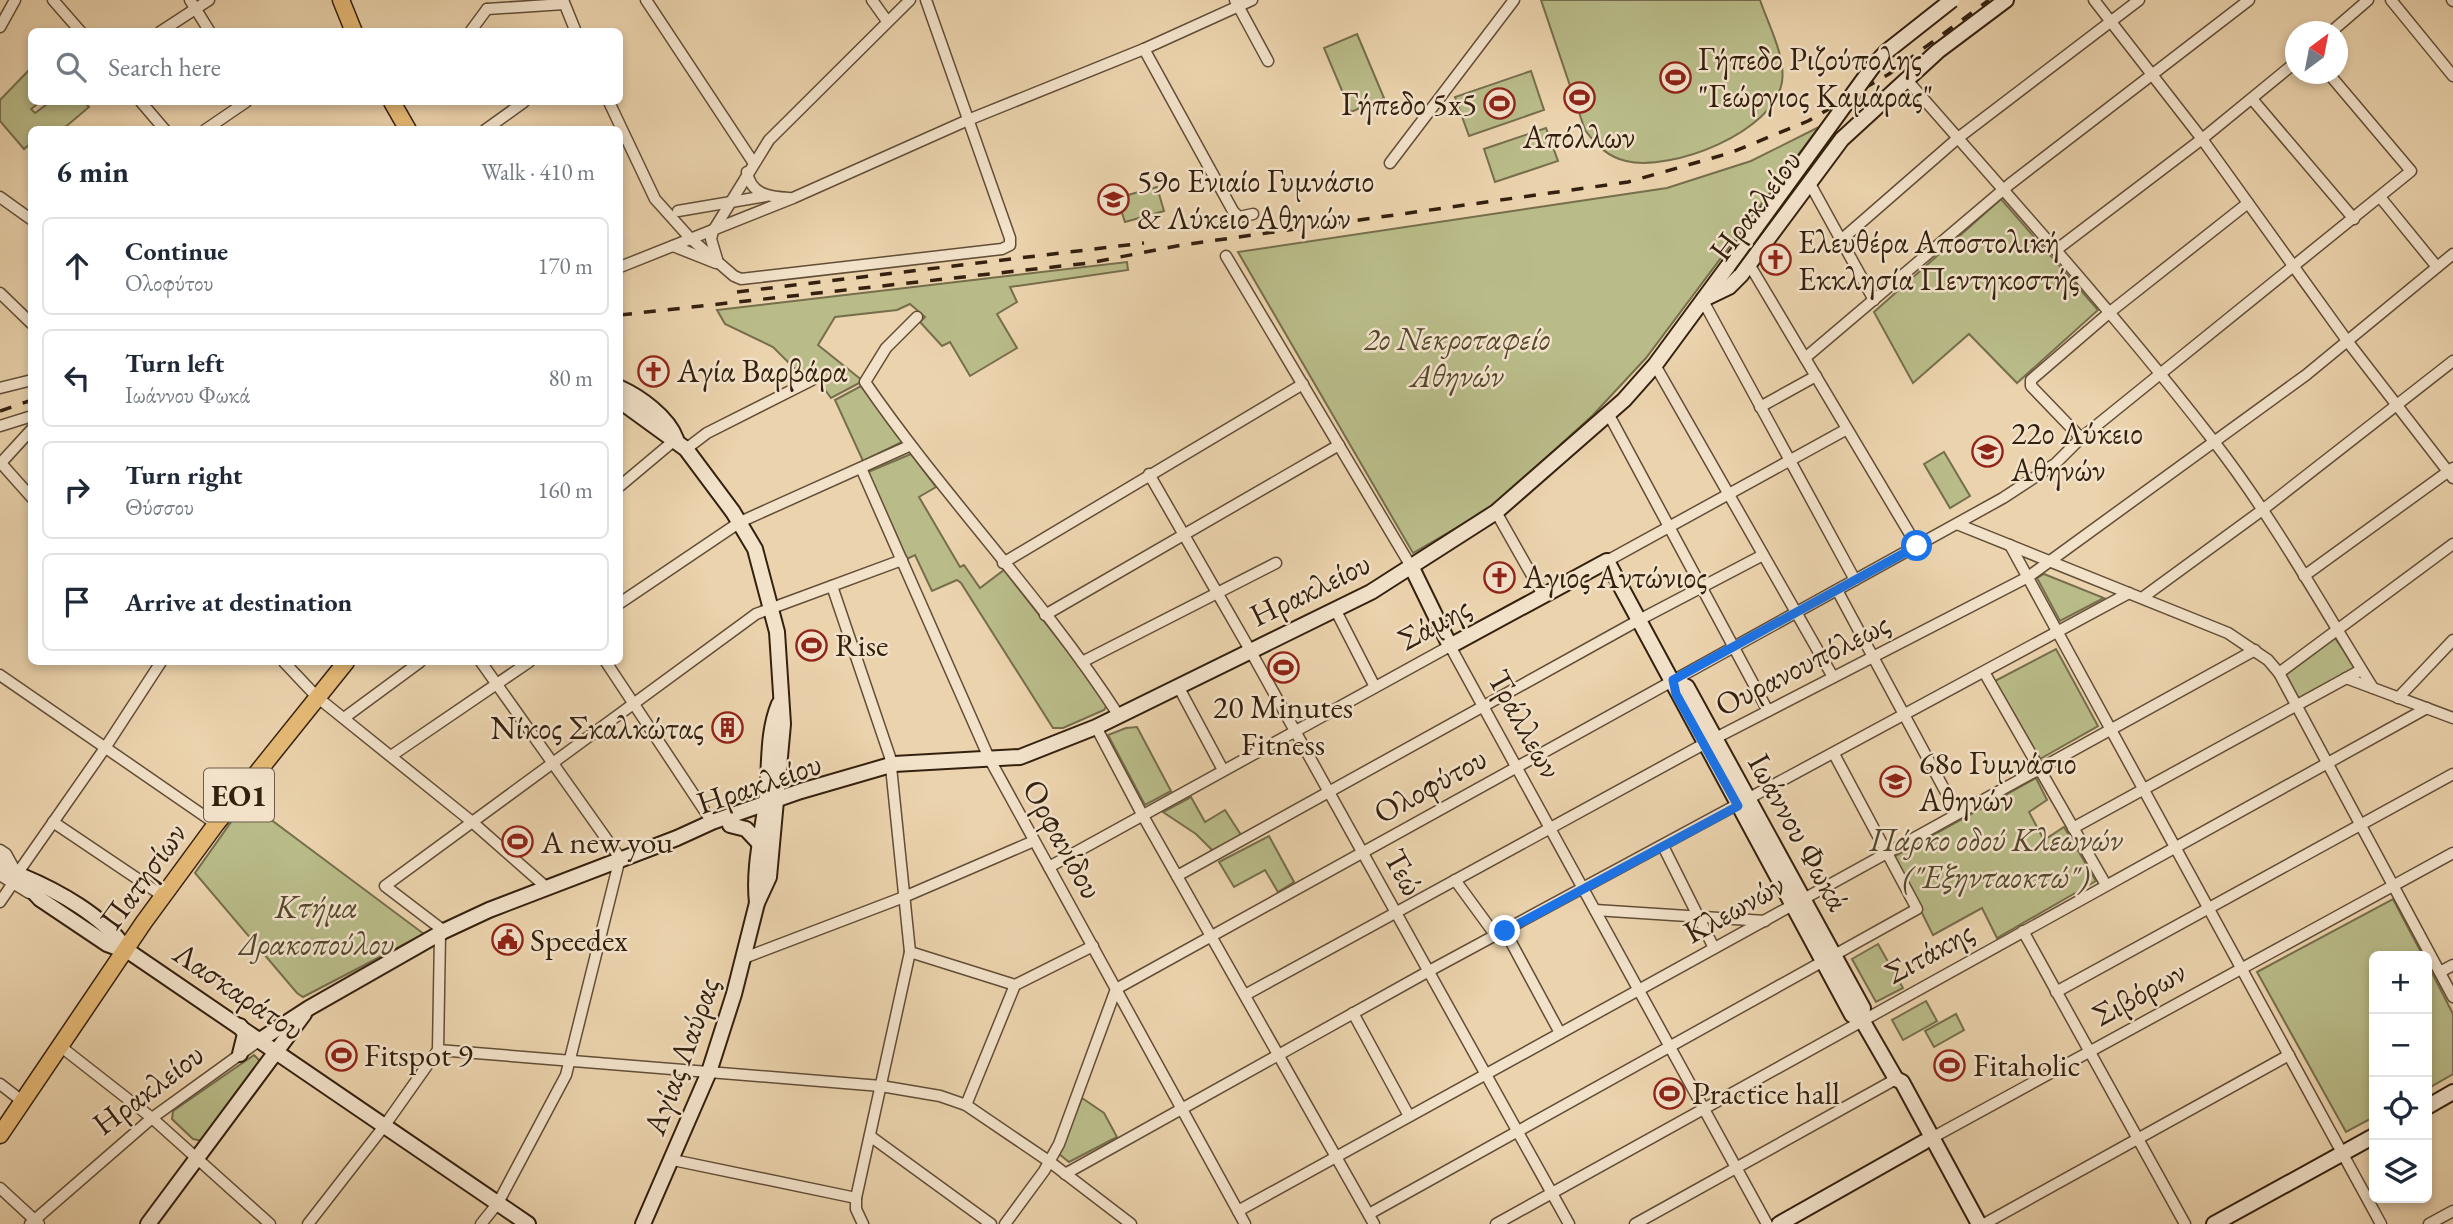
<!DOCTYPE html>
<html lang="en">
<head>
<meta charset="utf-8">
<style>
	:root { --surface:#fff; --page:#f2f2f3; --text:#1f2937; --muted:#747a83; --line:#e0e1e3 }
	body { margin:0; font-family:"EB Garamond",serif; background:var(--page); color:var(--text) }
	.controls { position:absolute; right:21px; bottom:21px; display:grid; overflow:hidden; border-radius:10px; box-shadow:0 4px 10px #0003 }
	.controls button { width:63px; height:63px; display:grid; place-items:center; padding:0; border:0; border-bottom:2px solid var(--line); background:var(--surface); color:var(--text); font:35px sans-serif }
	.compass { position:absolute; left:2285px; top:21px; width:63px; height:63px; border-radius:50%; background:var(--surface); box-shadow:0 4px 10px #0003; rotate:32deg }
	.stop { position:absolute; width:21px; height:21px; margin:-16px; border:5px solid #1a73e8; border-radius:50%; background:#fff }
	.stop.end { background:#1a73e8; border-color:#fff; box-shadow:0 2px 7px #0008 }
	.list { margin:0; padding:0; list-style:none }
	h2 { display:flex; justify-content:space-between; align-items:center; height:91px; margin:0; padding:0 28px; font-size:30px }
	h2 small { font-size:23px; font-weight:400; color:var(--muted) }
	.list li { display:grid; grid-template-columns:46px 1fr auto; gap:21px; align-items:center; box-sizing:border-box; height:98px; margin:0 14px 14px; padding:0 14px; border:2px solid var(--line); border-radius:10px }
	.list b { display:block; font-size:26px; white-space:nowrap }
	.list p { margin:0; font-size:23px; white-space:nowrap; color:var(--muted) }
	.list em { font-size:23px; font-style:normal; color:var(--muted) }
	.icon { flex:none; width:38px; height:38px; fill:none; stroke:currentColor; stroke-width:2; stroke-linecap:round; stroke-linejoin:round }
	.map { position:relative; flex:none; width:2453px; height:1224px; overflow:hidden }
	.search { position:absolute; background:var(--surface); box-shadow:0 4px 10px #0003; left:28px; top:28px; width:595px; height:77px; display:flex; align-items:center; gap:18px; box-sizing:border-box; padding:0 24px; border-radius:10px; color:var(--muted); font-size:26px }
	.panel { position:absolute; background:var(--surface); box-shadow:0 4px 10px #0003; left:28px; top:126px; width:595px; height:539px; border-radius:10px }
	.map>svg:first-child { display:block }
	.green { fill:#b9bc89; stroke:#766e4c; stroke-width:2 }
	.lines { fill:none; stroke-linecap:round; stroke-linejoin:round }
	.street-casing { stroke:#624d36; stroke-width:13 }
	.secondary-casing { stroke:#34200e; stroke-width:18 }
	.primary-casing { stroke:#34200e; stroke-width:19 }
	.street { stroke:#f2e2ca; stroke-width:10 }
	.secondary { stroke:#f2e2ca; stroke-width:14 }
	.primary { stroke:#e6ba76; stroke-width:16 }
	.rail { stroke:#34200e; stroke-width:3.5; stroke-dasharray:12 12; stroke-linecap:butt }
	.secondary-bridge-casing { stroke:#34200e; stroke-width:18; stroke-linecap:butt }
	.secondary-bridge { stroke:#f2e2ca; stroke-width:14 }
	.route { stroke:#1a73e8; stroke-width:9 }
	.labels { text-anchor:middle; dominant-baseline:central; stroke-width:5; stroke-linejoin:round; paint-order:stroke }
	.shield { fill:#f2e2ca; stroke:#6d5a46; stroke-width:2 }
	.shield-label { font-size:30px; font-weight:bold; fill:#34200e }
	.poi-label { font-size:32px; fill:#34200e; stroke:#f2e2ca; text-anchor:start }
	.street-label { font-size:32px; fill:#34200e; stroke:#f2e2ca }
	.park-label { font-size:32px; font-style:italic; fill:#55472d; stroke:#f2e2ca }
</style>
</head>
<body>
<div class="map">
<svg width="2453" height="1224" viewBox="0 0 2453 1224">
	<rect width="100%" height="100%" fill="#ebd3ad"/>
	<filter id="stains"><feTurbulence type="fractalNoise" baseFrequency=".00286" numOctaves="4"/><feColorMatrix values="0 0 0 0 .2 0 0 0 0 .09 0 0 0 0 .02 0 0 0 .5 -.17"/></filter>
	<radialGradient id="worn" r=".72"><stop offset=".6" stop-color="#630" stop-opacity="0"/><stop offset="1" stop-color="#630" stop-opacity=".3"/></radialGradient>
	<g class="green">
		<path d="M1541,0H1760C1768,24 1786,57 1782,82C1774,132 1672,172 1626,161C1608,157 1596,145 1585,130Z"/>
		<polygon points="1357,34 1384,98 1351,112 1324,48"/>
		<polygon points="31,68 32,102 40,102 31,109 35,113 50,102 84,102 89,107 63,129 32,130 31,143 24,149 0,121 0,100"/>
		<polygon points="1531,71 1544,110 1469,136 1455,97"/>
		<polygon points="1819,127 1646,358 1593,415 1491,508 1413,553 1238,252 1667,188 1751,161"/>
		<polygon points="1546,128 1558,161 1495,182 1484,149"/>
		<polygon points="1157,187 1164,211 1125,222 1117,198"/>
		<polygon points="2001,199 2098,310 2017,383 1969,334 1913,383 1874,312"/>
		<polygon points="1127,262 1128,270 1010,287 1017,302 997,314 1017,348 970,376 950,342 942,346 920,322 925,317 910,304 897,310 835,317 818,345 863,381 831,398 820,383 800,374 773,347 725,324 717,310"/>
		<polygon points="861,386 904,441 863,461 835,400"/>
		<polygon points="1944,452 1970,496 1950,508 1924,464"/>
		<polygon points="911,454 936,487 919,497 960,567 964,565 980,588 1004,570 1105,699 1107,705 1104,710 1063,728 1053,728 961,583 957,580 932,591 915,555 907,559 868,472"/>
		<polygon points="2044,574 2104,598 2060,621 2037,578"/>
		<polygon points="2335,638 2356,668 2297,700 2283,674"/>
		<polygon points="2056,649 2098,726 2040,759 1995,681"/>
		<polygon points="1137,727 1171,791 1145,805 1108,735 1126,728"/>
		<polygon points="2036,778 2047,800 2029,812 2044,840 2064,827 2096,881 1997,938 1982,908 1933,935 1894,857"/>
		<polygon points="1191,797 1205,822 1225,810 1241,835 1213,851 1196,834 1163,812"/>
		<polygon points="246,801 424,934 303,997 297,993 195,873"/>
		<polygon points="1269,836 1294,882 1278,892 1265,870 1234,887 1219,862"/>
		<polygon points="2393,899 2423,956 2374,956 2374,1117 2346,1132 2257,972"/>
		<polygon points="1878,944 1903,988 1876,1002 1852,959"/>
		<polygon points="2427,963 2453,1014 2453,1074 2427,1089"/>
		<polygon points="1926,1001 1937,1021 1903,1040 1892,1020"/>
		<polygon points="1956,1014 1964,1030 1934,1047 1925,1031"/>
		<polygon points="254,1055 261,1062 202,1141 193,1139 172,1119 173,1111"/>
		<polygon points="1082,1098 1104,1113 1117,1137 1069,1162 1059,1154"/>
	</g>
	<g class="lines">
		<defs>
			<g id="street">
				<polyline points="53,0 81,32"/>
				<polyline points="190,0 210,32"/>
				<polyline points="563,0 576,32"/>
				<polyline points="646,0 753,162"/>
				<polyline points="872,0 887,21"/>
				<polyline points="1235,0 1268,61"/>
				<polyline points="2094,0 2202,139 2348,342 2453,478"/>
				<polyline points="2391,0 2453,76"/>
				<polyline points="2452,0 2453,1"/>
				<polyline points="487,9 564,4"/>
				<polyline points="0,27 15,0"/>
				<polyline points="160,32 209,0"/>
				<polyline points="470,32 487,9"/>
				<polyline points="2331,32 2368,0"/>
				<polyline points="1144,49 1233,211 1239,217 1253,214"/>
				<path d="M1907,80C2010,198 2116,315 2212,439C2272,516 2322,606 2373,688"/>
				<polyline points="2252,99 2354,219"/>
				<polyline points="141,102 165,130"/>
				<polyline points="609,102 655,199 690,238 734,276 741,279 1002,249 1010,245 1010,238 926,0"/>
				<polyline points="205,130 246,102"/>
				<polyline points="485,130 524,102"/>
				<polyline points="1390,163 1514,0"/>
				<path d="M747,172C751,195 770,197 789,198"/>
				<polyline points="1809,182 1874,300"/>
				<polyline points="0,197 32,220"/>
				<polyline points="2380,197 2437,267"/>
				<polyline points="678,211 766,196"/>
				<polyline points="1841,240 1958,138 2139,0"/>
				<polyline points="673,246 716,263"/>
				<polyline points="2056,250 2202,139 2296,62"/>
				<polyline points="1226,256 1412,568"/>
				<polyline points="717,259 711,239 713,231 769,140 910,0"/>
				<polyline points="1749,264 1917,546"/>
				<polyline points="620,267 793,198 968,120 1144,49 1252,0"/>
				<polyline points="0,293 32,324"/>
				<polyline points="1702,299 1855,580"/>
				<path d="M917,317L886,348L865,382C944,497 1043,598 1119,716"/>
				<polyline points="1805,358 2010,184 2249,0"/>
				<polyline points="1655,365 1833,677"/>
				<polyline points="0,388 32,380"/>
				<polyline points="1760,407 1816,376"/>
				<polyline points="1609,415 1768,711"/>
				<polyline points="0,426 32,416"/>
				<polyline points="2081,438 2031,386 2031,380 2110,312 2248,203"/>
				<polyline points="686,449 707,433 812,380"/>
				<polyline points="0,462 32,498"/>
				<polyline points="0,464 32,429"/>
				<polyline points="861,468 989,758 1245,1224"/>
				<polyline points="1149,474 1250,650 1569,1224"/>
				<polyline points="620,486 676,439"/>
				<polyline points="1496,512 1543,595"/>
				<polyline points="1957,524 2228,633 2268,660 2279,673 2453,997"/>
				<polyline points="2010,545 2381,1224"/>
				<polyline points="1607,561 1847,429"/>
				<polyline points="1003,563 1303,384"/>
				<polyline points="2304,576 2453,468"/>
				<polyline points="832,586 890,757 910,952 856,1198 856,1209 863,1224"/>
				<polyline points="1837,590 1957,813"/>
				<polyline points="2142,598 2261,511 2453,361"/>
				<polyline points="620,603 740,522 909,446"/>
				<polyline points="1335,609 1375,687"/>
				<polyline points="1045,615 1339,445"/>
				<polyline points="284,662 317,697 471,821 546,887"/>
				<polyline points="481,662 620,858 566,1075 498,1203 481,1224"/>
				<polyline points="606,662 712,822"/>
				<polyline points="1082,662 1276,563"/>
				<polyline points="1984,672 2106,885"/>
				<polyline points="2279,673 2453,544"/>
				<polyline points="0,675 216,824"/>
				<polyline points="2346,678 2453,718"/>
				<polyline points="1178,686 1223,770"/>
				<polyline points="2398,698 2453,640"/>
				<polyline points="344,718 420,662"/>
				<polyline points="1096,727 1143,816 1374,1224"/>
				<polyline points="391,756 529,662"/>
				<polyline points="53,822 163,896"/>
				<polyline points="2073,828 2361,670"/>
				<polyline points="1663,846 1714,948"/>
				<polyline points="0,850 6,854 17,874 105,748 161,662"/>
				<polyline points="1049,867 1450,646 1767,1224"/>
				<polyline points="0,875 29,893"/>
				<polyline points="1177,876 1639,620 1763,555"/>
				<polyline points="1455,880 1496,936"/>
				<polyline points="0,902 13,883"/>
				<polyline points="1595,910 1765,921"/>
				<polyline points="444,931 385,886 756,614 902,560"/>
				<polyline points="1505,931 1560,1033"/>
				<polyline points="2023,931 2185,1224"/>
				<polyline points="910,952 1015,985 1093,946"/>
				<polyline points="744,958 904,897 1034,841"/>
				<polyline points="2440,972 2453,965"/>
				<polyline points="2056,992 2453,774"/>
				<polyline points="1245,995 1704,744 2028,577 2306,375 2453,254"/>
				<polyline points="1353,1013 1409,1116"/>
				<polyline points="60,1046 152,1118 270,1224"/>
				<polyline points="438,1050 881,1086 940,1096 966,1105 1050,1162 1131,1224"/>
				<polyline points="0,1084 22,1101"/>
				<polyline points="966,1105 1015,985"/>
				<polyline points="870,1136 991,1224"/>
				<polyline points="1928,1140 2453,853"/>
				<polyline points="673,1160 856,1198"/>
				<polyline points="1065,1174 1429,971 2129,593"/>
				<polyline points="0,1188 39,1224"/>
				<polyline points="1238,1211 2255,650"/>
				<polyline points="1369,1214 1917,909 1834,754"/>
				<polyline points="30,1224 152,1118 260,1040"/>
				<polyline points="308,1224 385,1125 438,1050 440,934"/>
				<polyline points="1005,1224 1044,1171 1059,1144 1116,989 2003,498 2055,464 2081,438 2411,171 2329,74"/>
				<polyline points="1496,1224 2427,708"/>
				<polyline points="1635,1224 1896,1079"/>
				<polyline points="1984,1224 2289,1055"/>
				<polyline points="2429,1224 2453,1211"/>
			</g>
			<g id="secondary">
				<polyline points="1704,299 1729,287 1741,275 1842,139 1938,51 2006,0"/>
				<path d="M620,388C640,397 668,417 676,439"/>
				<polyline points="620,401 686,449 733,512 755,549 777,632 783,724 769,877 757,903 734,994 709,1072 643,1224"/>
				<polyline points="1412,568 1450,646 1607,561 1852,1015 1862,1020 1896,1079 1902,1082 1979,1224"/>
				<polyline points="1673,680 1687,687 1863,1008 1862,1020"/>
				<polyline points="730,825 746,829 760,844"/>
				<polyline points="0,863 17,874 40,899 107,944 131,953 528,1224"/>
				<path d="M22,876C58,891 103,916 125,948"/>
				<path d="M757,903C753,866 763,831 767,795C770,764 767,733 779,704"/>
				<polyline points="240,1026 245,1034 240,1054"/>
				<polyline points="260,1040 309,1008 444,931 489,910 677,838 712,822 801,791 894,764 1020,757 1096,727 1371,592 1496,512 1624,400 1655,365 1728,266"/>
				<polyline points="2427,1107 2453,1092"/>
				<polyline points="148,1224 304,1014"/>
				<polyline points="1779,1224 1924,1142"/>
				<polyline points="2214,1224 2374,1136"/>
			</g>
			<g id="primary">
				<polyline points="341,0 354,32"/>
				<polyline points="392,102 408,130"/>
				<polyline points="0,1135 144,922 216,824 346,662"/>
			</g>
		</defs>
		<use href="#street" class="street-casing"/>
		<use href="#secondary" class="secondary-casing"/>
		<use href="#primary" class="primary-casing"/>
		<use href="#street" class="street"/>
		<use href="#secondary" class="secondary"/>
		<use href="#primary" class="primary"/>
		<g class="rail">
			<polyline points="737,292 1144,243"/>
			<polyline points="620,315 1089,263 1182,245 1628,182 1730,153 1808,121 1889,74 1989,0"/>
			<polyline points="0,411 32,400"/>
		</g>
		<defs>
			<polyline id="secondary-bridge" points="1728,266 1874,65 1886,52 1952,0"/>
		</defs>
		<use href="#secondary-bridge" class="secondary-bridge-casing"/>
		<use href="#secondary-bridge" class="secondary-bridge"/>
	</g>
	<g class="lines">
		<polyline class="route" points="1505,931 1738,806 1676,694 1673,680 1917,546"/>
	</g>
	<defs>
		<symbol id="stadium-ring" viewBox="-11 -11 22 22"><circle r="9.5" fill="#f2e2ca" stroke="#8f2418" stroke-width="1.5"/><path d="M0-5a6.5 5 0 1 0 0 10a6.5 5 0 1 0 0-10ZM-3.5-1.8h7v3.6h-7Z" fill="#8f2418"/></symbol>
		<symbol id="school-ring" viewBox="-11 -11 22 22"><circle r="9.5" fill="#f2e2ca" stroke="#8f2418" stroke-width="1.5"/><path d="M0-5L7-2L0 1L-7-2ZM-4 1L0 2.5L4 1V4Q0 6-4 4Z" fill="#8f2418"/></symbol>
		<symbol id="church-ring" viewBox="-11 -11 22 22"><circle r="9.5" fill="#f2e2ca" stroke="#8f2418" stroke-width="1.5"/><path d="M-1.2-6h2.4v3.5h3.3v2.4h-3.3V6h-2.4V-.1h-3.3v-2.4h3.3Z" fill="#8f2418"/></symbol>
		<symbol id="building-ring" viewBox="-11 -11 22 22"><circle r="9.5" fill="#f2e2ca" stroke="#8f2418" stroke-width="1.5"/><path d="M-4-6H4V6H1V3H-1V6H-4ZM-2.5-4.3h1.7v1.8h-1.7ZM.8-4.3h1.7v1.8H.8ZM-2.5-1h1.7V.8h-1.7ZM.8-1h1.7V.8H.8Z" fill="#8f2418"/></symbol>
		<symbol id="civic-ring" viewBox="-11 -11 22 22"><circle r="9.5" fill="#f2e2ca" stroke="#8f2418" stroke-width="1.5"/><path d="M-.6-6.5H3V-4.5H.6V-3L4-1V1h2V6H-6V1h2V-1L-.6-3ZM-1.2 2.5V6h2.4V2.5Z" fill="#8f2418"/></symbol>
	</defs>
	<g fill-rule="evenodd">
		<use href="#stadium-ring" x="1658" y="60" width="35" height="35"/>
		<use href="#stadium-ring" x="1562" y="80" width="35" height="35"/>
		<use href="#stadium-ring" x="1482" y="86" width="35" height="35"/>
		<use href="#school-ring" x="1096" y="182" width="35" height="35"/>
		<use href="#church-ring" x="1758" y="242" width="35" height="35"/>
		<use href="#church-ring" x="636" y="354" width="35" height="35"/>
		<use href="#school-ring" x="1970" y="434" width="35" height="35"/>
		<use href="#church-ring" x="1482" y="560" width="35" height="35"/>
		<use href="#stadium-ring" x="794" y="628" width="35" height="35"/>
		<use href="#stadium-ring" x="1266" y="650" width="35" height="35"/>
		<use href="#building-ring" x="710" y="710" width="35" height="35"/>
		<use href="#school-ring" x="1878" y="764" width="35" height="35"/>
		<use href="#stadium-ring" x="500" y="824" width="35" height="35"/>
		<use href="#civic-ring" x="490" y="922" width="35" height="35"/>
		<use href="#stadium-ring" x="324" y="1038" width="35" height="35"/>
		<use href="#stadium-ring" x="1932" y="1048" width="35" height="35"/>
		<use href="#stadium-ring" x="1652" y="1076" width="35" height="35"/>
	</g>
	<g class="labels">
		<rect class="shield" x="204" y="768.5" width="70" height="53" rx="5"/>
		<g class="shield-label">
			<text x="239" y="795">ΕΟ1</text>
		</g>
		<g class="poi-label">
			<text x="1698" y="59">Γήπεδο Ριζούπολης<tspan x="1698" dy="37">"Γεώργιος Καμάρας"</tspan></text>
			<text x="1477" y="104" text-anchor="end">Γήπεδο 5x5</text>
			<text x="1579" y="137" text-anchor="middle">Απόλλων</text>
			<text x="1137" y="181">59ο Ενιαίο Γυμνάσιο<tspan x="1137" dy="37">&amp; Λύκειο Αθηνών</tspan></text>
			<text x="1798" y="242">Ελευθέρα Αποστολική<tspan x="1798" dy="37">Εκκλησία Πεντηκοστής</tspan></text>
			<text x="677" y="371">Αγία Βαρβάρα</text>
			<text x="2011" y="433">22ο Λύκειο<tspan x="2011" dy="37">Αθηνών</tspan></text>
			<text x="1523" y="577">Αγιος Αντώνιος</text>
			<text x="835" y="645">Rise</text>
			<text x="1283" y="707" text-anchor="middle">20 Μinutes<tspan x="1283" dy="37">Fitness</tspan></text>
			<text x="704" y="728" text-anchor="end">Νίκος Σκαλκώτας</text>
			<text x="1919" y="763">68ο Γυμνάσιο<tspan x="1919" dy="37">Αθηνών</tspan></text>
			<text x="541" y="842">A new you</text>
			<text x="530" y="940">Speedex</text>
			<text x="364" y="1055">Fitspot 9</text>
			<text x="1973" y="1065">Fitaholic</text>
			<text x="1692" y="1093">Practice hall</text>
		</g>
		<g class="street-label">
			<text transform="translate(1755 205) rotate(-53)">Ηρακλείου</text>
			<text transform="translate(1310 589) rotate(-26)">Ηρακλείου</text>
			<text transform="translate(1434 623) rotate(-29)">Σάμης</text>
			<text transform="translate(1802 664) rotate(-27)">Ουρανουπόλεως</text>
			<text transform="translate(1525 724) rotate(61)">Τράλλεων</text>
			<text transform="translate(759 783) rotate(-19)">Ηρακλείου</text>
			<text transform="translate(1430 785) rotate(-29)">Ολοφύτου</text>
			<text transform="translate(1799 832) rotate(61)">Ιωάννου Φωκά</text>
			<text transform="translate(1063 839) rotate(61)">Ορφανίδου</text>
			<text transform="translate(1404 872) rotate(61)">Τεώ</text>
			<text transform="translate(143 876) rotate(-54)">Πατησίων</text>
			<text transform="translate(1734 908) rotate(-29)">Κλεωνών</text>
			<text transform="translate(1929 952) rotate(-29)">Σιτάκης</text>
			<text transform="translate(239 991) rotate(34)">Λασκαράτου</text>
			<text transform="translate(2139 993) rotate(-29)">Σιβόρων</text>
			<text transform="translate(681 1056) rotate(-70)">Αγίας Λαύρας</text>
			<text transform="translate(148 1089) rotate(-37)">Ηρακλείου</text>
		</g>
		<g class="park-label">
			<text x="1457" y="339">2ο Νεκροταφείο<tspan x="1457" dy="37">Αθηνών</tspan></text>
			<text x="1996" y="840">Πάρκο οδού Κλεωνών<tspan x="1996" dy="37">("Εξηνταοκτώ")</tspan></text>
			<text x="316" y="907">Κτήμα<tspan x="316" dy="37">Δρακοπούλου</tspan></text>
		</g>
	</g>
	<rect width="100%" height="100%" filter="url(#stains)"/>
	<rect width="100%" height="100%" fill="url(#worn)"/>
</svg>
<div class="controls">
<button>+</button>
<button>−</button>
<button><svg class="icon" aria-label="locate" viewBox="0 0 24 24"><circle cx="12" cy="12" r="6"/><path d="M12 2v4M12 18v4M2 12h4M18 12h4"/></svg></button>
<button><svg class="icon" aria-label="layers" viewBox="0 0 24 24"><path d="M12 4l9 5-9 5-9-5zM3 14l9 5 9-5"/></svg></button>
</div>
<svg class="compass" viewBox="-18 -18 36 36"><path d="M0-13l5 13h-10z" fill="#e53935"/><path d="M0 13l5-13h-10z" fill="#747a83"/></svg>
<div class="stop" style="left:1917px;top:546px"></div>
<div class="stop end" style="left:1505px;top:931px"></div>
<div class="search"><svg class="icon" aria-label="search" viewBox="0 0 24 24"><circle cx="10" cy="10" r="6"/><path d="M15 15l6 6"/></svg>Search here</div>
<section class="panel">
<h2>6 min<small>Walk · 410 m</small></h2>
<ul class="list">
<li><svg class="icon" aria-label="ahead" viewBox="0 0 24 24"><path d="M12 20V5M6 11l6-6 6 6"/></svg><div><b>Continue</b><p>Ολοφύτου</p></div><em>170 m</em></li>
<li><svg class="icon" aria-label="left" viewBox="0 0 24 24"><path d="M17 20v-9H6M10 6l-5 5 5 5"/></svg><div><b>Turn left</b><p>Ιωάννου Φωκά</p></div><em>80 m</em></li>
<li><svg class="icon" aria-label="right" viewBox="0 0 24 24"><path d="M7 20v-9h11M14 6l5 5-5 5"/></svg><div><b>Turn right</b><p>Θύσσου</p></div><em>160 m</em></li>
<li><svg class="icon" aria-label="arrive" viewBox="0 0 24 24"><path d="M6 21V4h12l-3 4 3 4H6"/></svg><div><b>Arrive at destination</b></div></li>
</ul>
</section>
</div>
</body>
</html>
